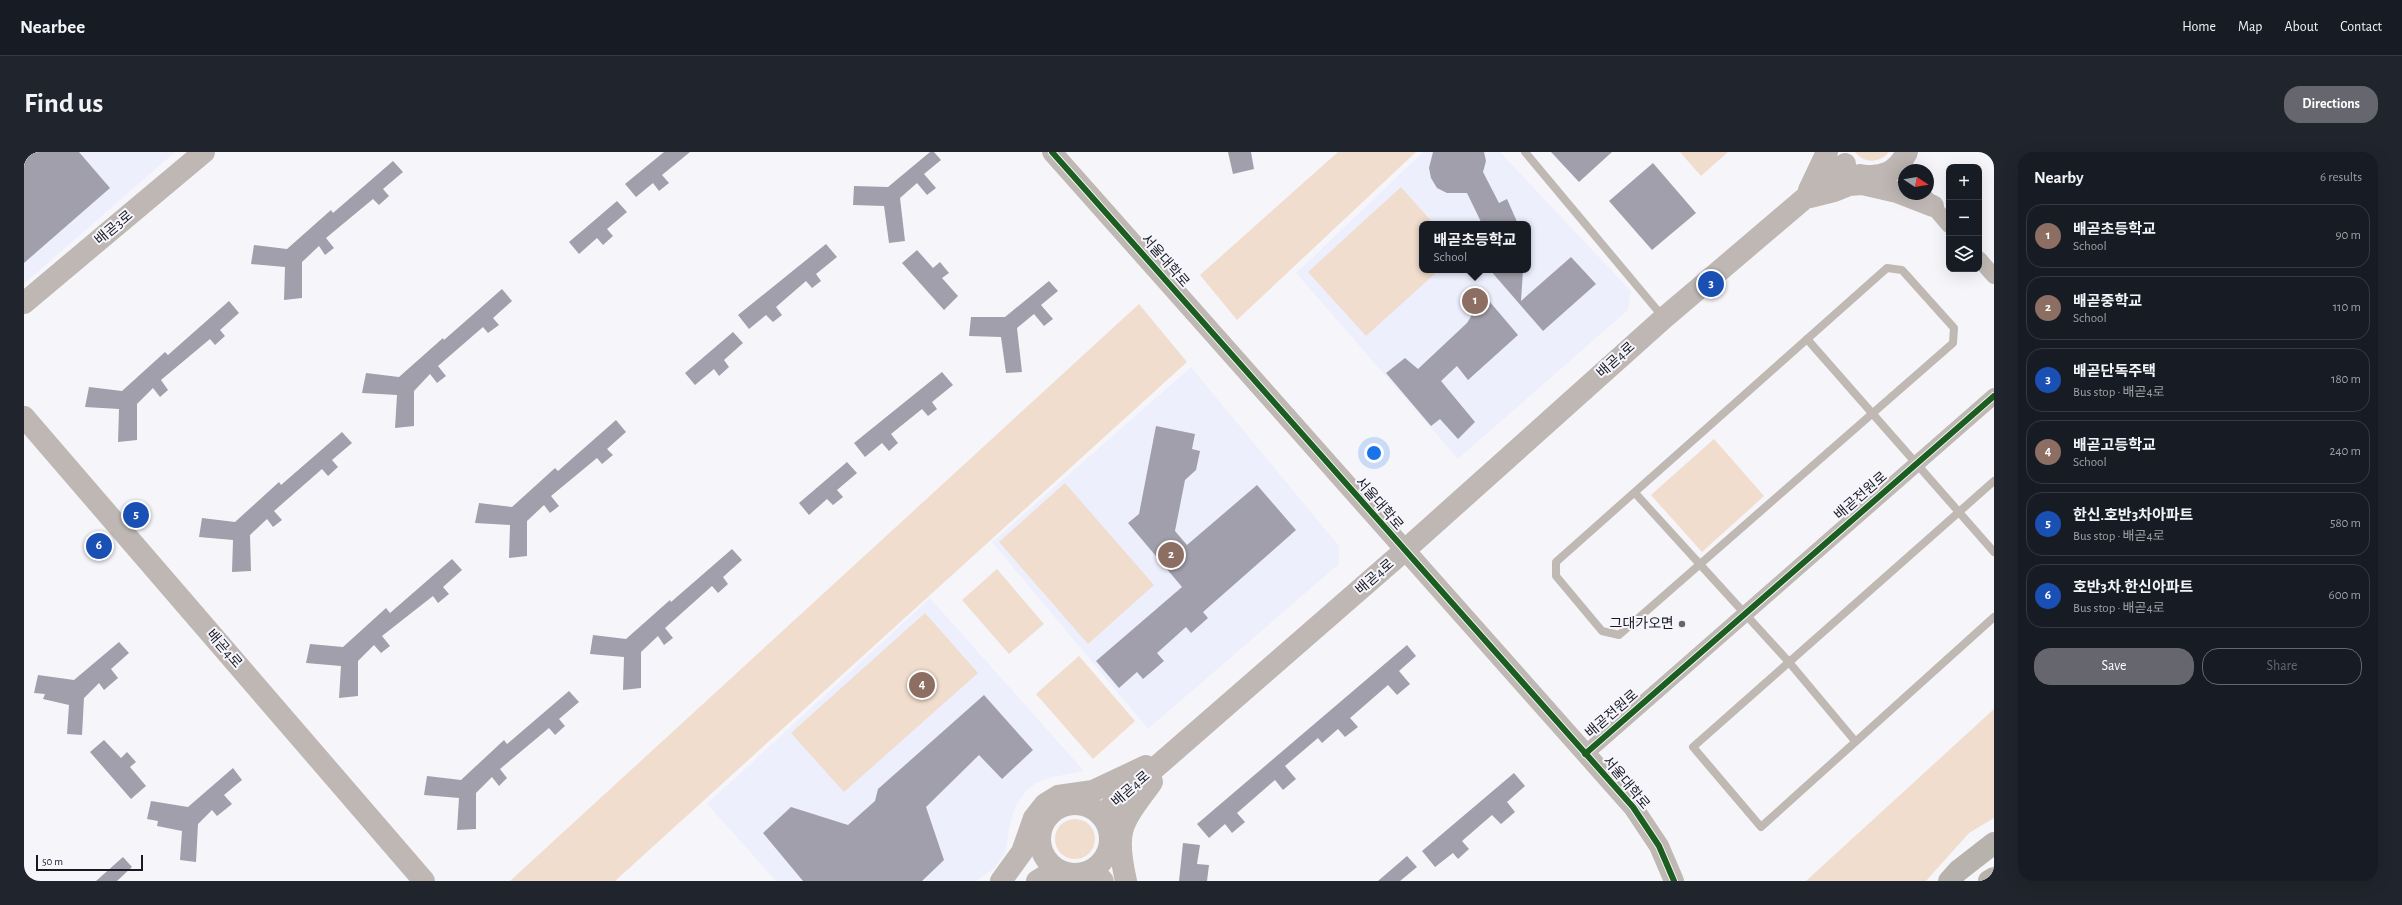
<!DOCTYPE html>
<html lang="en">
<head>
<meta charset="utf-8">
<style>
	:root { --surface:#171b24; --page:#20242c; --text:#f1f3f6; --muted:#9ea1a6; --line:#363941; --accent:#66666f }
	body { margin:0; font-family:"Alegreya Sans","Noto Sans KR",sans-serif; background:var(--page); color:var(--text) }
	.controls { position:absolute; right:12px; top:12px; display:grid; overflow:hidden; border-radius:8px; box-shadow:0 4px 16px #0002 }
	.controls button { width:36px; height:36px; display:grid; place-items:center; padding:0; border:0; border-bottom:1px solid var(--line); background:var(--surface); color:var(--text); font:20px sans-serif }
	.compass { position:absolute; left:1874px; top:12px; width:36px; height:36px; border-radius:50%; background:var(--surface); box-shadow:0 4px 16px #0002; rotate:102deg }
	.scale { position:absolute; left:12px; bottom:10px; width:107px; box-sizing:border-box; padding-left:4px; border:2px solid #191924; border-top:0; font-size:11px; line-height:14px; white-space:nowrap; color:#191924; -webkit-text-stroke:3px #f5f5fb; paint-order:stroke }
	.you { position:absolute; left:1350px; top:301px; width:14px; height:14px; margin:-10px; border:3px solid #fff; border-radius:50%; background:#1a73e8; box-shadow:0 0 0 6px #1a73e833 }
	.badge { display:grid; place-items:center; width:26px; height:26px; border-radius:50%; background:var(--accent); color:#fff; font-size:13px; font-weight:700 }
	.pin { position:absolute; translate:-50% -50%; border:2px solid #fff; box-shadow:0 1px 4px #0006 }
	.popup { position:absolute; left:1395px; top:69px; width:112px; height:52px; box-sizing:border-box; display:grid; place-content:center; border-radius:8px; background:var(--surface); filter:drop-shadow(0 1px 3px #0005); font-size:13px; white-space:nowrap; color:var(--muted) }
	.popup b { font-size:15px; color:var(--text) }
	.popup::after { content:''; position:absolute; left:50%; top:100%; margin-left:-8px; border:8px solid transparent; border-top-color:var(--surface) }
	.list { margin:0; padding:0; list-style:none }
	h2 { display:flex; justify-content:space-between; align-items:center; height:52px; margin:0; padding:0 16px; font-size:17px }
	h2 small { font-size:13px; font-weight:400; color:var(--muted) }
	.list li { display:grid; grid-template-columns:26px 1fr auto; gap:12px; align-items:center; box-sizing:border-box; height:64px; margin:0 8px 8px; padding:0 8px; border:1px solid var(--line); border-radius:16px }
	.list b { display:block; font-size:15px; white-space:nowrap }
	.list p { margin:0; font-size:13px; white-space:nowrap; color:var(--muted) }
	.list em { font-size:13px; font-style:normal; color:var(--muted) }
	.actions { display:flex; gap:8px; padding:12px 16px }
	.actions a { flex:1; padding:9px 0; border:1px solid var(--accent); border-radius:16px; text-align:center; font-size:14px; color:var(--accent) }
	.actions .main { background:var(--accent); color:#fff }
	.icon { flex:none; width:22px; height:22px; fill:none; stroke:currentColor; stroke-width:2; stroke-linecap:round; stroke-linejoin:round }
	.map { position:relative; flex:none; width:1970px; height:729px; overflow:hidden; border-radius:16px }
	header { display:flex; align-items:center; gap:24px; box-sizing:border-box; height:56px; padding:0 20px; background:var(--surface); border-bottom:1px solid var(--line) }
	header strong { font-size:19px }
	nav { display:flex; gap:22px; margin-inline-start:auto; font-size:14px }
	.intro { display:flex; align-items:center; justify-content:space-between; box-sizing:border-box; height:96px; padding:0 24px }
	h1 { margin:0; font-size:28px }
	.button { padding:10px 18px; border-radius:16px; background:var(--accent); color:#fff; font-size:14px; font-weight:700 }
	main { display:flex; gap:24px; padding:0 24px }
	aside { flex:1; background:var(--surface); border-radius:16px; box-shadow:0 4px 16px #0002 }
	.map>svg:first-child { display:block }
	.built { fill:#eeeffd; fill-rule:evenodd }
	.green { fill:#f0ddcd }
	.building { fill:#a09fab }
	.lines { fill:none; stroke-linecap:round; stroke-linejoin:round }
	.service { stroke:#bfb8b3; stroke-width:8 }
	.minor { stroke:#bfb8b3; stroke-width:16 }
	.tertiary { stroke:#bfb8b3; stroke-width:20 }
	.secondary { stroke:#beb7b3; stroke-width:22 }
	.trunk { stroke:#b8b2ac; stroke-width:22 }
	.cycleway-casing { stroke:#f5f5fb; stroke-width:8 }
	.cycleway { stroke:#1b5e20; stroke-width:6 }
	.poi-dot { fill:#66666f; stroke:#f5f5fb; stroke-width:1.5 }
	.labels { text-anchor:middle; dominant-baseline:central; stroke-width:4; stroke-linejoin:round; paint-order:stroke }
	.street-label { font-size:14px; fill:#191924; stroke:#f5f5fb }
	.poi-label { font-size:14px; fill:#191924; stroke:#f5f5fb; text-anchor:end }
</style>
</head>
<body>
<header>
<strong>Nearbee</strong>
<nav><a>Home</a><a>Map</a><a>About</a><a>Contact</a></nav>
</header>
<div class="intro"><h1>Find us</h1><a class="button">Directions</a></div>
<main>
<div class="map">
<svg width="1970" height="729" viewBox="0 0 1970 729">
	<rect width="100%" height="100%" fill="#f6f6fa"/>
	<g class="built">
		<polygon points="0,0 151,0 0,132"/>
		<path d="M1399,0H1476L1607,139L1604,158L1434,307L1272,121ZM1398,72H1504V118H1398Z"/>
		<polygon points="1167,215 1315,394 1315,412 1124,577 968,390"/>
		<polygon points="906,446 1060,619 1025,626 1012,631 1001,640 992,654 987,668 981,701 970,717 952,729 752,729 683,652"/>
	</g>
	<g class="green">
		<polygon points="1314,0 1392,0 1213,168 1176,123"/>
		<polygon points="1656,0 1704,0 1677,24"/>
		<path d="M1831,0H1865C1856,11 1840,12 1831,0Z"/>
		<polygon points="1377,35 1410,72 1398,72 1398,118 1415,118 1342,184 1284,120"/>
		<polygon points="1115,152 1163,210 591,729 486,729"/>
		<polygon points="1690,287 1740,344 1678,400 1627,343"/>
		<polygon points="1041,331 1130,433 1064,492 975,390"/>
		<polygon points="973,417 1020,472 985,502 938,448"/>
		<polygon points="901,461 954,521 820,640 767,581"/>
		<polygon points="1055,504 1111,569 1069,607 1012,542"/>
		<polygon points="1970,557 1970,666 1945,681 1902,729 1782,729"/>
		<circle cx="1051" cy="687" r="20"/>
	</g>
	<g class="building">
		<polygon points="0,0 55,0 86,36 0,111"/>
		<polygon points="640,0 666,0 638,23 645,31 635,39 629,31 612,45 601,32"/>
		<polygon points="906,0 910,0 917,8 900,22 912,36 903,43 893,31 876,46 881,89 865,91 860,54 829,53 830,34 864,35"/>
		<polygon points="1204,0 1227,0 1230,17 1209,22"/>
		<polygon points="1409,0 1460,0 1462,9 1459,20 1475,51 1483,47 1494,72 1458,72 1443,41 1423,41 1413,36 1407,26 1405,16"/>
		<polygon points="1527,0 1588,0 1555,30"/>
		<polygon points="369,9 379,20 359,37 365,44 355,53 349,47 302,86 310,96 301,103 295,94 278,110 278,146 260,148 261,115 227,112 230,93 263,97 307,58 309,61"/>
		<polygon points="1629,11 1672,61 1628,98 1585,49"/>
		<polygon points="593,49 603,60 583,77 589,84 579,93 573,86 555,102 545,90"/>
		<polygon points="802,92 813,105 792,122 797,129 788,136 782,129 752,155 758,163 749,170 742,163 725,177 714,163"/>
		<polygon points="893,98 909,116 916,110 925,121 918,126 934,144 920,158 878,111"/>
		<polygon points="1547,105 1572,132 1519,179 1466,118 1499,118 1497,149"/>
		<polygon points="1025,129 1034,139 1017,153 1029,167 1020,174 1010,162 993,176 998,220 982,221 977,185 945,184 947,165 981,165"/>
		<polygon points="478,137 488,149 469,166 475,173 464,181 459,175 414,214 422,224 413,231 406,222 390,239 390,274 371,276 373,243 338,241 342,221 375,225 419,186 420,188"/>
		<polygon points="1460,143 1494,183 1444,228 1433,214 1417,229 1451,270 1434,287 1416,267 1407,274 1362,221 1381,206 1394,217 1443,171"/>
		<polygon points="205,149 215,161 196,178 201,184 191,193 186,187 137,228 144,238 136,245 129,236 113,252 113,288 94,290 95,257 61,255 65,235 98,239 141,200 144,203"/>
		<polygon points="709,180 719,191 700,208 705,215 695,224 690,217 671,233 661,221"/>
		<polygon points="918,220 929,233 908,250 913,257 904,264 898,257 867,282 874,291 865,299 858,291 841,305 830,291"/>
		<polygon points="592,268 602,280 583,297 589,303 578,312 573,306 527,344 535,354 526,361 520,353 503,369 503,404 485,406 486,373 451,371 455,351 488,355 531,316 534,319"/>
		<polygon points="1132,274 1171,282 1168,297 1176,299 1172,318 1161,328 1151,379 1163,393 1233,333 1272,378 1179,460 1184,466 1167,481 1162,475 1133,501 1140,509 1119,527 1113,520 1095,536 1072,509 1158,435 1104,371 1115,362"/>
		<polygon points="318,280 328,291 308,308 314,315 304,324 298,317 250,359 258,368 249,375 243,367 226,383 227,419 208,420 209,388 175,385 178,366 211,370 255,330 257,333"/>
		<polygon points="823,310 833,321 813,338 819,345 809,353 803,347 785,363 775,351"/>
		<polygon points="708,397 718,408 699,425 704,432 694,441 688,434 641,476 649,486 640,493 634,484 617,500 617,536 599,538 600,505 566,502 569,483 602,487 646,448 647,450"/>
		<polygon points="428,407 438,418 419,435 425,442 414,451 409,444 358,484 366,494 357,501 350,493 334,509 334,544 315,546 317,514 282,511 286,492 319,495 362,456 366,461"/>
		<polygon points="95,490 105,501 87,517 94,526 80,538 75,531 60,546 58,583 43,582 45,553 19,547 21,542 10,541 14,523 50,528"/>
		<polygon points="1383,493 1392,504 1375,519 1386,532 1373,543 1364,533 1326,566 1334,575 1321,585 1314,577 1298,591 1294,586 1261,614 1272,627 1259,638 1251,628 1213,661 1221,670 1208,681 1201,672 1185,686 1173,672"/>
		<polygon points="545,539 555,550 535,567 541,574 531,583 525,576 476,617 483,626 475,634 468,625 452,641 452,677 433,678 435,646 400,643 403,624 437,628 480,588 483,592"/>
		<polygon points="960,543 1009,598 978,627 955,603 902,655 920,708 898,729 779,729 739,681 767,655 824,673 851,649 854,637"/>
		<polygon points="80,588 97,606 103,600 112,610 106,615 122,634 107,647 66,600"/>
		<polygon points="209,616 218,628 200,643 208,652 193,664 188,658 174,672 172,710 156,708 158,679 133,674 134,669 123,667 127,649 164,655"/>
		<polygon points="1490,621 1501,634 1483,650 1491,660 1477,672 1468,663 1438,689 1445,697 1434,707 1429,701 1411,715 1398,699"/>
		<polygon points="1159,691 1176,693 1173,712 1185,713 1183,729 1155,729"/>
		<polygon points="1383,704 1393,715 1376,729 1354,729"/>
		<polygon points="99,705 108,715 93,729 72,729"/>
	</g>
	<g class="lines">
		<g class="service">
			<polyline points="1501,0 1639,165"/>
			<polygon points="1863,116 1878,118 1930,176 1929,191 1595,483 1578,479 1532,424 1532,410"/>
			<polyline points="1783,187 1970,400"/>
			<polyline points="1970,329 1669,595 1737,675 1970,465"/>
			<polyline points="1611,341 1764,509 1831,589"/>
		</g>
		<g class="minor">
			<polyline points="1902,46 1925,73"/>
			<polyline points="1955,107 1970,124"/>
			<polyline points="1561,602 1970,244"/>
		</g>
		<g class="tertiary">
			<polyline points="1028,0 1609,655 1635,694 1650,729"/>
			<polyline points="1070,717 1080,729"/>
		</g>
		<g class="secondary">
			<path d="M1836,23C1858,27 1873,20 1883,0"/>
			<polyline points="1785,38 1803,0"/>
			<polyline points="1786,45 1810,39 1825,33 1838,32 1873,40 1909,54"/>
			<polyline points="0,151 180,0"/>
			<polyline points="0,265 400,729"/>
			<circle cx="1051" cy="687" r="35"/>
			<polyline points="1077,663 1380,399 1640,166 1821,12"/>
			<polyline points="977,729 998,700 1010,666 1021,652 1034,644 1069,639 1122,614"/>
			<polyline points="1013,729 1029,719 1036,719"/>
			<path d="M1102,729C1090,676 1098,672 1128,630"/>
		</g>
		<g class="trunk">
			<polyline points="1925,729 1934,719 1970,691"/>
			<polyline points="1965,729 1970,726"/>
		</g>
		<defs>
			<g id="cycleway">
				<polyline points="1028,0 1609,655 1635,694 1650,729"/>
				<polyline points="1561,602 1970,244"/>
			</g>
		</defs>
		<use href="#cycleway" class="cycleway-casing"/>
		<use href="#cycleway" class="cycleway"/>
	</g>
	<circle class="poi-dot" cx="1658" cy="472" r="4"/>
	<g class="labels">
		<g class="street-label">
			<text transform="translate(90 76) rotate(-40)">배곧3로</text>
			<text transform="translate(1141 109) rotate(49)">서울대학로</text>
			<text transform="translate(1592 208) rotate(-42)">배곧4로</text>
			<text transform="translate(1837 344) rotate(-41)">배곧전원로</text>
			<text transform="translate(1355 352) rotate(49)">서울대학로</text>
			<text transform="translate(1351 425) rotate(-41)">배곧4로</text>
			<text transform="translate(200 497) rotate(49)">배곧4로</text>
			<text transform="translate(1588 562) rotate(-41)">배곧전원로</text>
			<text transform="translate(1602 631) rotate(50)">서울대학로</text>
			<text transform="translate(1107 637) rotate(-41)">배곧4로</text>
		</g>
		<g class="poi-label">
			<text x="1650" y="472">그대가오면</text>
		</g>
	</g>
</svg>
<div class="controls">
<button>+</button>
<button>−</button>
<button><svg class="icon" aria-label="layers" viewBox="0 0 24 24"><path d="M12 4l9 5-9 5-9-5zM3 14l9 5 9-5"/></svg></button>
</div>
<svg class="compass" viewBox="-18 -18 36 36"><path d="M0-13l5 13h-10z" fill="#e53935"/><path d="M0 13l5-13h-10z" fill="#9ea1a6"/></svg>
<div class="scale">50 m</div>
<div class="you"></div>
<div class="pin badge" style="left:1451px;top:149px;background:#8d6e63">1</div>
<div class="popup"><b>배곧초등학교</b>School</div>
<div class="pin badge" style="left:1147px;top:403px;background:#8d6e63">2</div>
<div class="pin badge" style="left:1687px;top:132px;background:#1a4fb4">3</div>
<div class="pin badge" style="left:898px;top:533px;background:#8d6e63">4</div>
<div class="pin badge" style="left:112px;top:363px;background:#1a4fb4">5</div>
<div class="pin badge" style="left:75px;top:394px;background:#1a4fb4">6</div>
</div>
<aside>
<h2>Nearby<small>6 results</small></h2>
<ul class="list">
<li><span class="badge" style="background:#8d6e63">1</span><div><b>배곧초등학교</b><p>School</p></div><em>90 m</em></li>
<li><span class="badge" style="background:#8d6e63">2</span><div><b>배곧중학교</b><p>School</p></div><em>110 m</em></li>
<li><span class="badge" style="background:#1a4fb4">3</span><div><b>배곧단독주택</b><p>Bus stop · 배곧4로</p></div><em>180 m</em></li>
<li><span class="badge" style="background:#8d6e63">4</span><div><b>배곧고등학교</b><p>School</p></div><em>240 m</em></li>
<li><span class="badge" style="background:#1a4fb4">5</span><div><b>한신.호반3차아파트</b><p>Bus stop · 배곧4로</p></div><em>580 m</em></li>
<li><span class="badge" style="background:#1a4fb4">6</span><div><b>호반3차.한신아파트</b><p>Bus stop · 배곧4로</p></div><em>600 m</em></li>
</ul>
<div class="actions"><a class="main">Save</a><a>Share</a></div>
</aside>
</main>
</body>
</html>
